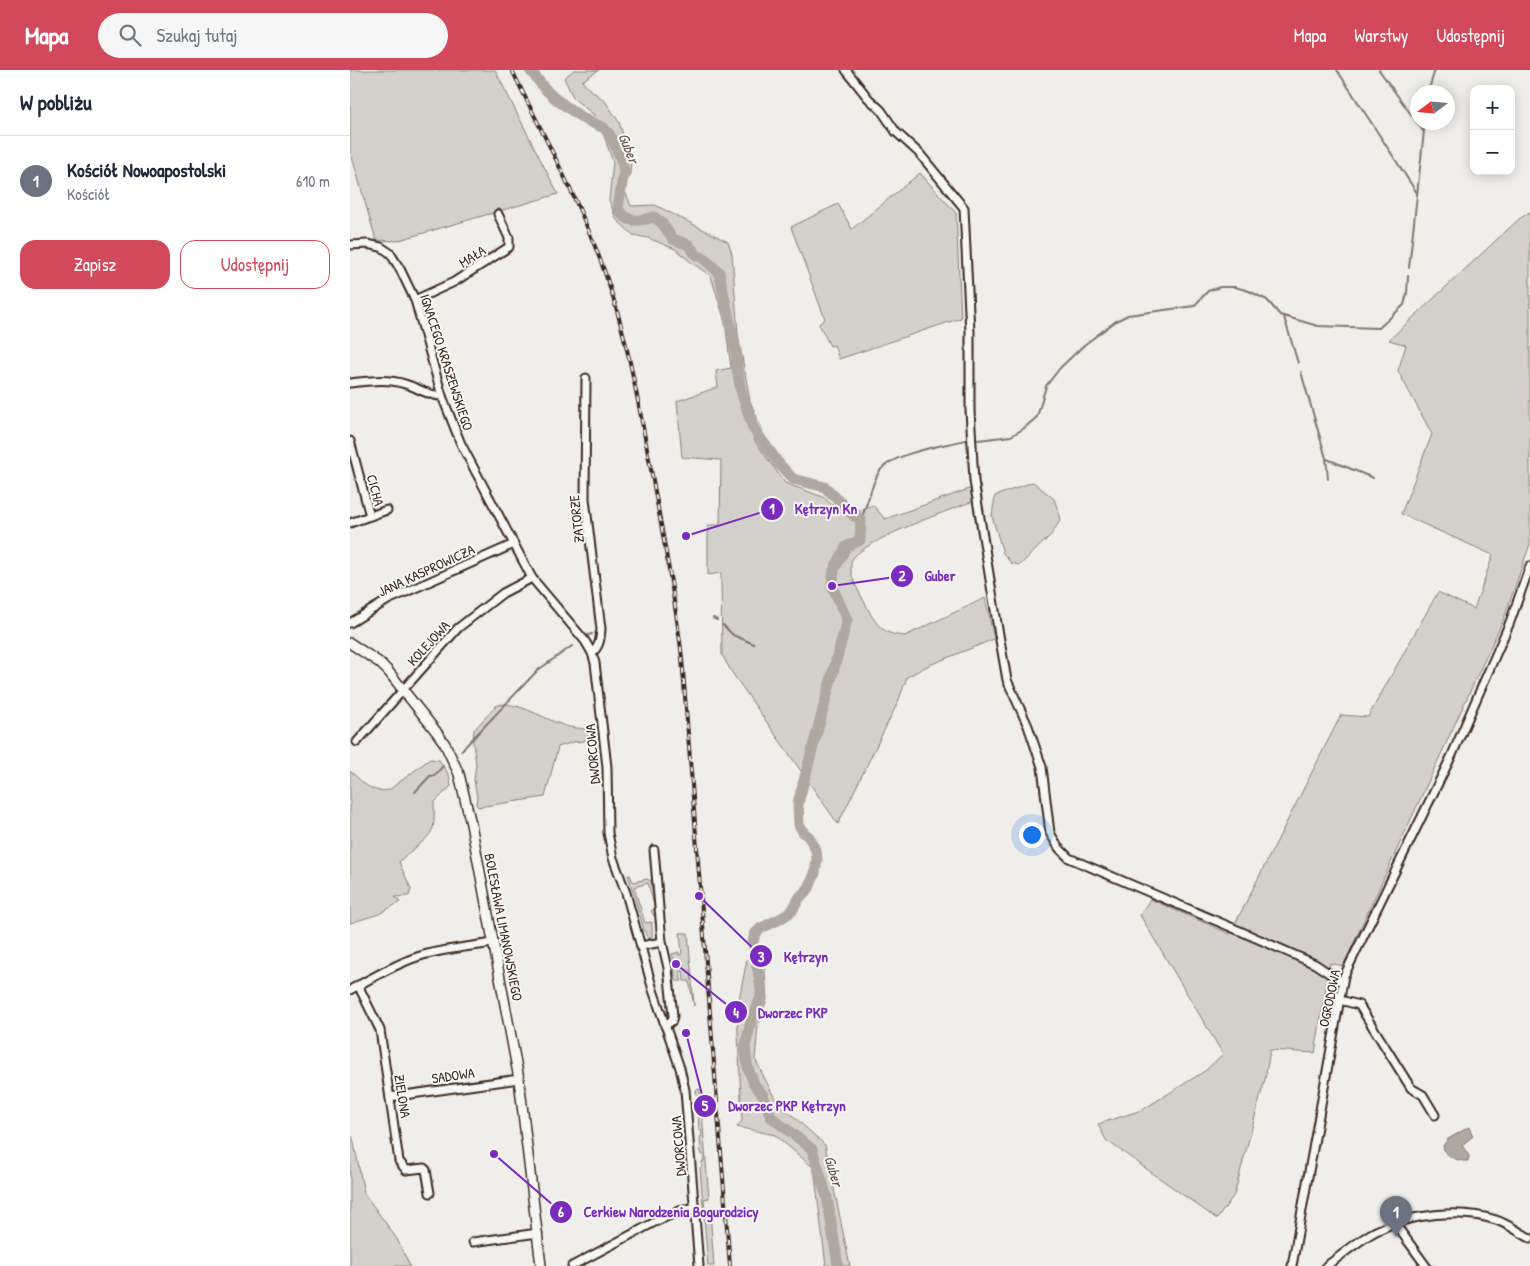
<!DOCTYPE html>
<html lang="pl">
<head>
<meta charset="utf-8">
<style>
	:root { --surface:#fff; --page:#f6f6f7; --text:#1f2937; --muted:#747a83; --line:#e0e1e3; --accent:#d1495b }
	body { margin:0; font-family:"Patrick Hand",sans-serif; background:var(--page); color:var(--text) }
	.controls { position:absolute; right:15px; top:15px; display:grid; overflow:hidden; border-radius:10px; box-shadow:0 2px 12px #0003 }
	.controls button { width:45px; height:45px; display:grid; place-items:center; padding:0; border:0; border-bottom:1px solid var(--line); background:var(--surface); color:var(--text); font:25px sans-serif }
	.compass { position:absolute; left:1060px; top:15px; width:45px; height:45px; border-radius:50%; background:var(--surface); box-shadow:0 2px 12px #0003; rotate:254deg }
	.you { position:absolute; left:681px; top:764px; width:18px; height:18px; margin:-12px; border:4px solid #fff; border-radius:50%; background:#1a73e8; box-shadow:0 0 0 8px #1a73e833 }
	.badge { display:grid; place-items:center; width:32px; height:32px; border-radius:50%; background:var(--accent); color:#fff; font-size:16px; font-weight:700 }
	.pin { position:absolute; translate:-50% -41px; filter:drop-shadow(0 1px 2px #0008) }
	.pin::after { content:''; position:absolute; top:26px; width:18px; height:15px; background:inherit; clip-path:polygon(0 0,100% 0,50% 100%) }
	.list { margin:0; padding:0; list-style:none }
	h2 { display:flex; justify-content:space-between; align-items:center; height:65px; margin:0; padding:0 20px; font-size:21px }
	h2 small { font-size:16px; font-weight:400; color:var(--muted) }
	.list li { display:grid; grid-template-columns:32px 1fr auto; gap:15px; align-items:center; box-sizing:border-box; height:90px; padding:0 20px; border-top:1px solid var(--line) }
	.list b { display:block; font-size:19px; white-space:nowrap }
	.list p { margin:0; font-size:16px; white-space:nowrap; color:var(--muted) }
	.list em { font-size:16px; font-style:normal; color:var(--muted) }
	.actions { display:flex; gap:10px; padding:15px 20px }
	.actions a { flex:1; padding:11px 0; border:1px solid var(--accent); border-radius:15px; text-align:center; font-size:18px; color:var(--accent) }
	.actions .main { background:var(--accent); color:#fff }
	.icon { flex:none; width:28px; height:28px; fill:none; stroke:currentColor; stroke-width:2; stroke-linecap:round; stroke-linejoin:round }
	.map { position:relative; flex:none; width:1180px; height:1196px; overflow:hidden }
	header { display:flex; align-items:center; gap:30px; box-sizing:border-box; height:70px; padding:0 25px; background:var(--accent); color:#fff }
	header strong { font-size:24px }
	nav { display:flex; gap:28px; margin-inline-start:auto; font-size:18px }
	.search { width:350px; height:45px; background:var(--page); display:flex; align-items:center; gap:12px; box-sizing:border-box; padding:0 18px; border-radius:28px; color:var(--muted); font-size:19px }
	main { display:flex }
	aside { flex:1; background:var(--surface) }
	.map>svg:first-child { display:block }
	.green { fill:#d4d1cc; stroke:#887e75 }
	.water { fill:#afa8a1; stroke:#81766d }
	.lines { fill:none; stroke-linecap:round; stroke-linejoin:round }
	.stream { stroke:#81766d; stroke-width:2 }
	.river { stroke:#afa8a1; stroke-width:11 }
	.minor-casing { stroke:#3b2a1e; stroke-width:11 }
	.tertiary-casing { stroke:#3b2a1e; stroke-width:12 }
	.minor { stroke:#f6f6f2; stroke-width:7 }
	.tertiary { stroke:#f6f6f2; stroke-width:9 }
	.rail-casing { stroke:#3b2a1e; stroke-width:4 }
	.rail { stroke:#f6f6f2; stroke-width:2; stroke-dasharray:5.5; stroke-linecap:butt }
	.labels { text-anchor:middle; dominant-baseline:central; stroke-width:4; stroke-linejoin:round; paint-order:stroke }
	.street-label { font-size:14px; fill:#3b2a1e; stroke:#f6f6f2 }
	.water-label { font-size:15px; font-style:italic; fill:#64564c; stroke:#f6f6f2 }
	.leader { fill:none; stroke:#7b2cbf; stroke-width:2 }
	.callout-dot { fill:#7b2cbf; stroke:#f6f6f2; stroke-width:2 }
	.mark-label { font-size:15px; text-anchor:middle; font-weight:bold; fill:#fff }
	.callout-label { font-size:15px; text-anchor:middle; font-weight:bold; fill:#7b2cbf; stroke:#f6f6f2; stroke-width:4; stroke-linejoin:round; paint-order:stroke }
</style>
</head>
<body>
<header>
<strong>Mapa</strong>
<div class="search"><svg class="icon" aria-label="search" viewBox="0 0 24 24"><circle cx="10" cy="10" r="6"/><path d="M15 15l6 6"/></svg>Szukaj tutaj</div>
<nav><a>Mapa</a><a>Warstwy</a><a>Udostępnij</a></nav>
</header>
<main>
<aside>
<h2>W pobliżu<small></small></h2>
<ul class="list">
<li><span class="badge" style="background:#6b7280">1</span><div><b>Kościół Nowoapostolski</b><p>Kościół</p></div><em>610 m</em></li>
</ul>
<div class="actions"><a class="main">Zapisz</a><a>Udostępnij</a></div>
</aside>
<div class="map">
<svg width="1180" height="1196" viewBox="0 0 1180 1196">
	<rect width="100%" height="100%" fill="#efeeea"/>
	<filter id="ink" filterUnits="userSpaceOnUse"><feTurbulence type="fractalNoise" baseFrequency=".02" numOctaves="2"/><feDisplacementMap in="SourceGraphic" scale="10" xChannelSelector="R" yChannelSelector="G"/><feConvolveMatrix kernelMatrix="1 2 1 2 8 2 1 2 1" color-interpolation-filters="sRGB"/></filter>
	<g filter="url(#ink)">
		<g class="green">
			<polygon points="0,0 145,0 208,124 46,171 26,170 0,80"/>
			<path d="M224,0H249L232,11L237,17L255,31L269,52L281,91L280,103L274,119L281,136L305,135L378,172L382,184L388,264L400,331L413,362L404,370L435,413L473,427L495,446L523,435L535,449L630,415L632,428C611,436 502,473 501,493C499,508 510,523 516,535C525,554 533,565 555,566L635,528L644,569L577,596L557,607L548,632L488,754L381,601L372,585L371,503L358,505V455H370L371,390L332,387L327,331L368,317L366,301L381,298L375,252L361,206L342,193L325,179L298,168L283,165L266,149L259,130L263,92L250,54L243,44L224,29L214,8Z"/>
			<polygon points="570,103 606,143 611,248 489,289 484,275 480,276 469,254 475,249 441,157 488,134 502,159"/>
			<polygon points="1180,142 1180,474 1154,548 993,896 980,893 965,983 920,980 915,1009 884,1125 867,1149 756,1070 748,1054 792,1040 855,1001 873,984 790,845 800,829 880,864 991,645 1018,647 1088,522 1124,539 1143,485 1051,444 1082,364 1048,301 1056,275 1039,270 1169,149"/>
			<polygon points="683,412 704,429 711,449 701,465 670,495 661,493 653,483 642,446 645,426"/>
			<path d="M153,634C176,635 197,651 219,657C224,658 230,658 235,659L239,664L234,671L223,672L208,677L195,727L128,737L126,734L127,727L124,710L126,694L123,673L124,660L146,636Z"/>
			<path d="M80,689L89,690L99,705L101,716L84,733C84,741 85,751 83,758C78,772 59,780 49,792L61,819L59,826L45,827L50,832L29,844L0,853V701C13,712 21,724 39,720Z"/>
			<path d="M278,805H280L283,812L297,809L301,811C303,823 308,835 304,846L301,841L305,839L298,813L284,817L295,853L302,852V868L298,869L294,860Z"/>
			<polygon points="330,863 338,863 344,936 339,911 334,911 333,901 330,901 331,909 332,911 326,911 324,898 328,896 327,892 324,891 322,884 329,882 329,885 332,884"/>
			<polygon points="414,886 417,929 408,956 405,989 428,1035 442,1045 475,1075 500,1196 476,1196 464,1098 425,1065 387,1057 392,1051 387,940 397,889"/>
			<polygon points="350,1019 359,1128 354,1129 355,1142 360,1142 364,1196 358,1196 350,1098 352,1096 352,1091 354,1091 353,1084 351,1084 350,1067 352,1066 351,1060 349,1060 348,1041 350,1041 349,1030 347,1030 346,1020"/>
			<polygon points="0,1064 3,1068 14,1123 47,1169 60,1196 0,1196"/>
		</g>
		<path class="water" d="M1119,1057L1123,1066L1112,1075L1119,1086L1118,1091C1109,1092 1094,1086 1093,1076L1098,1069Z"/>
		<g class="lines">
			<g class="stream">
				<polyline points="987,0 1067,123"/>
				<polyline points="1029,0 1073,61"/>
				<polyline points="1078,22 1085,0"/>
				<polyline points="1059,198 1075,52"/>
				<polyline points="934,247 948,293"/>
				<polyline points="951,302 976,388 978,409"/>
				<polyline points="628,370 661,366 673,359 687,347 696,316 710,298 734,275 766,251 778,245 844,236 858,221 870,217 885,217 899,221 917,230 930,245 968,256 1029,258 1054,235 1057,223 1058,206"/>
				<polyline points="977,389 1023,408"/>
				<path d="M511,449C518,434 521,415 529,402C541,383 595,375 616,370"/>
				<polyline points="363,548 367,550"/>
				<polyline points="373,555 383,565 404,574"/>
				<polyline points="245,563 247,563"/>
				<polyline points="238,565 242,564"/>
				<polyline points="111,681 188,600 222,576"/>
				<polyline points="65,722 80,706 85,705 93,696"/>
			</g>
			<path class="river" d="M180,0L197,21L207,30L234,49L254,58L260,65L271,89L274,100L268,138C275,154 290,151 304,147L312,153L323,169L339,175L346,185L353,188L369,202L386,282L387,299L391,321L403,358L429,394L443,409L475,417L504,446L511,449L510,470L496,477L484,500L482,516L497,550L448,733L449,755L454,763L459,767L466,780L467,789L465,803L459,818L450,827L442,841L430,849L411,858L405,864L403,872L411,919V927L402,948L395,977L398,998L404,1014L413,1025L421,1047L462,1079L477,1127L488,1196"/>
			<defs>
				<g id="minor">
					<polyline points="496,0 518,28 531,40 546,62 569,83 614,138 620,262 620,340 624,411 648,559 657,610 678,656 692,697 700,763 709,778 719,788 890,861 965,894 992,912"/>
					<polyline points="0,175 17,174 31,177 40,183 50,199 65,230 92,326 111,374 182,508 235,571 242,583 245,593 257,697 258,763 263,788 276,823 303,920 330,998 335,1020 349,1196"/>
					<polyline points="65,230 104,212 159,177 159,168 148,144"/>
					<path d="M236,308L235,429L251,559C250,569 250,576 242,583"/>
					<path d="M0,313C19,311 37,308 55,314C69,318 78,326 92,326"/>
					<polyline points="0,371 20,446"/>
					<polyline points="0,453 37,440"/>
					<polyline points="0,553 38,530 164,474"/>
					<polyline points="7,672 108,558 153,523 182,508"/>
					<polyline points="304,780 312,872 318,898 323,946 322,951 315,956"/>
					<polyline points="291,876 312,872"/>
					<polyline points="8,915 30,960 49,1091 56,1100 74,1098 76,1100 80,1123"/>
					<path d="M0,920C22,908 43,895 67,887C91,879 118,877 143,873"/>
					<polyline points="990,930 1009,935 1061,1018 1073,1025 1085,1045"/>
					<polyline points="40,1027 169,1009"/>
					<polyline points="1047,1153 1049,1159 1076,1196"/>
					<polyline points="123,1172 188,1163"/>
					<polyline points="222,1196 305,1152 334,1139 345,1138"/>
					<polyline points="942,1196 994,906 1102,685 1160,552 1180,496"/>
					<path d="M976,1196C993,1185 1008,1170 1026,1161C1060,1144 1111,1138 1146,1150C1158,1154 1169,1162 1180,1168"/>
				</g>
				<polyline id="tertiary" points="0,573 30,593 38,601 85,660 95,674 109,704 121,754 169,1009 191,1196"/>
			</defs>
			<use href="#minor" class="minor-casing"/>
			<use href="#tertiary" class="tertiary-casing"/>
			<use href="#minor" class="minor"/>
			<use href="#tertiary" class="tertiary"/>
			<defs>
				<path id="rail" d="M162,0C194,67 230,132 255,203C278,268 289,337 302,405C313,466 325,526 332,588L380,1196"/>
			</defs>
			<use href="#rail" class="rail-casing"/>
			<use href="#rail" class="rail"/>
		</g>
	</g>
	<g class="labels">
		<g class="street-label">
			<text transform="translate(122 186) rotate(-32)">MAŁA</text>
			<text transform="translate(97 292) rotate(72)">IGNACEGO KRASZEWSKIEGO</text>
			<text transform="translate(26 420) rotate(75)">CICHA</text>
			<text transform="translate(226 449) rotate(-96)">ZATORZE</text>
			<text transform="translate(76 500) rotate(-25)">JANA KASPROWICZA</text>
			<text transform="translate(78 573) rotate(-48)">KOLEJOWA</text>
			<text transform="translate(242 684) rotate(-95)">DWORCOWA</text>
			<text transform="translate(154 857) rotate(79)">BOLESŁAWA LIMANOWSKIEGO</text>
			<text transform="translate(979 928) rotate(-78)">OGRODOWA</text>
			<text transform="translate(103 1005) rotate(-8)">SADOWA</text>
			<text transform="translate(53 1026) rotate(81)">ZIELONA</text>
			<text transform="translate(328 1076) rotate(-95)">DWORCOWA</text>
		</g>
		<g class="water-label">
			<text transform="translate(279 78) rotate(68)">Guber</text>
			<text transform="translate(484 1101) rotate(73)">Guber</text>
		</g>
	</g>
	<path class="leader" d="M336 466L422 439M482 516L552 506M349 826L411 886M326 894L386 942M336 963L355 1036M144 1084L211 1142"/>
	<g class="callout-dot">
		<circle cx="336" cy="466" r="5"/>
		<circle cx="482" cy="516" r="5"/>
		<circle cx="349" cy="826" r="5"/>
		<circle cx="326" cy="894" r="5"/>
		<circle cx="336" cy="963" r="5"/>
		<circle cx="144" cy="1084" r="5"/>
		<circle cx="422" cy="439" r="12"/>
		<circle cx="552" cy="506" r="12"/>
		<circle cx="411" cy="886" r="12"/>
		<circle cx="386" cy="942" r="12"/>
		<circle cx="355" cy="1036" r="12"/>
		<circle cx="211" cy="1142" r="12"/>
	</g>
	<g class="mark-label">
		<text x="422" y="444">1</text>
		<text x="552" y="511">2</text>
		<text x="411" y="892">3</text>
		<text x="386" y="948">4</text>
		<text x="355" y="1041">5</text>
		<text x="211" y="1147">6</text>
	</g>
	<g class="callout-label">
		<text x="476" y="444">Kętrzyn Kn</text>
		<text x="590" y="511">Guber</text>
		<text x="456" y="892">Kętrzyn</text>
		<text x="443" y="948">Dworzec PKP</text>
		<text x="437" y="1041">Dworzec PKP Kętrzyn</text>
		<text x="321" y="1147">Cerkiew Narodzenia Bogurodzicy</text>
	</g>
</svg>
<div class="controls">
<button>+</button>
<button>−</button>
</div>
<svg class="compass" viewBox="-18 -18 36 36"><path d="M0-13l5 13h-10z" fill="#e53935"/><path d="M0 13l5-13h-10z" fill="#747a83"/></svg>
<div class="you"></div>
<div class="pin badge" style="left:1046px;top:1167px;background:#6b7280">1</div>
</div>
</main>
</body>
</html>
